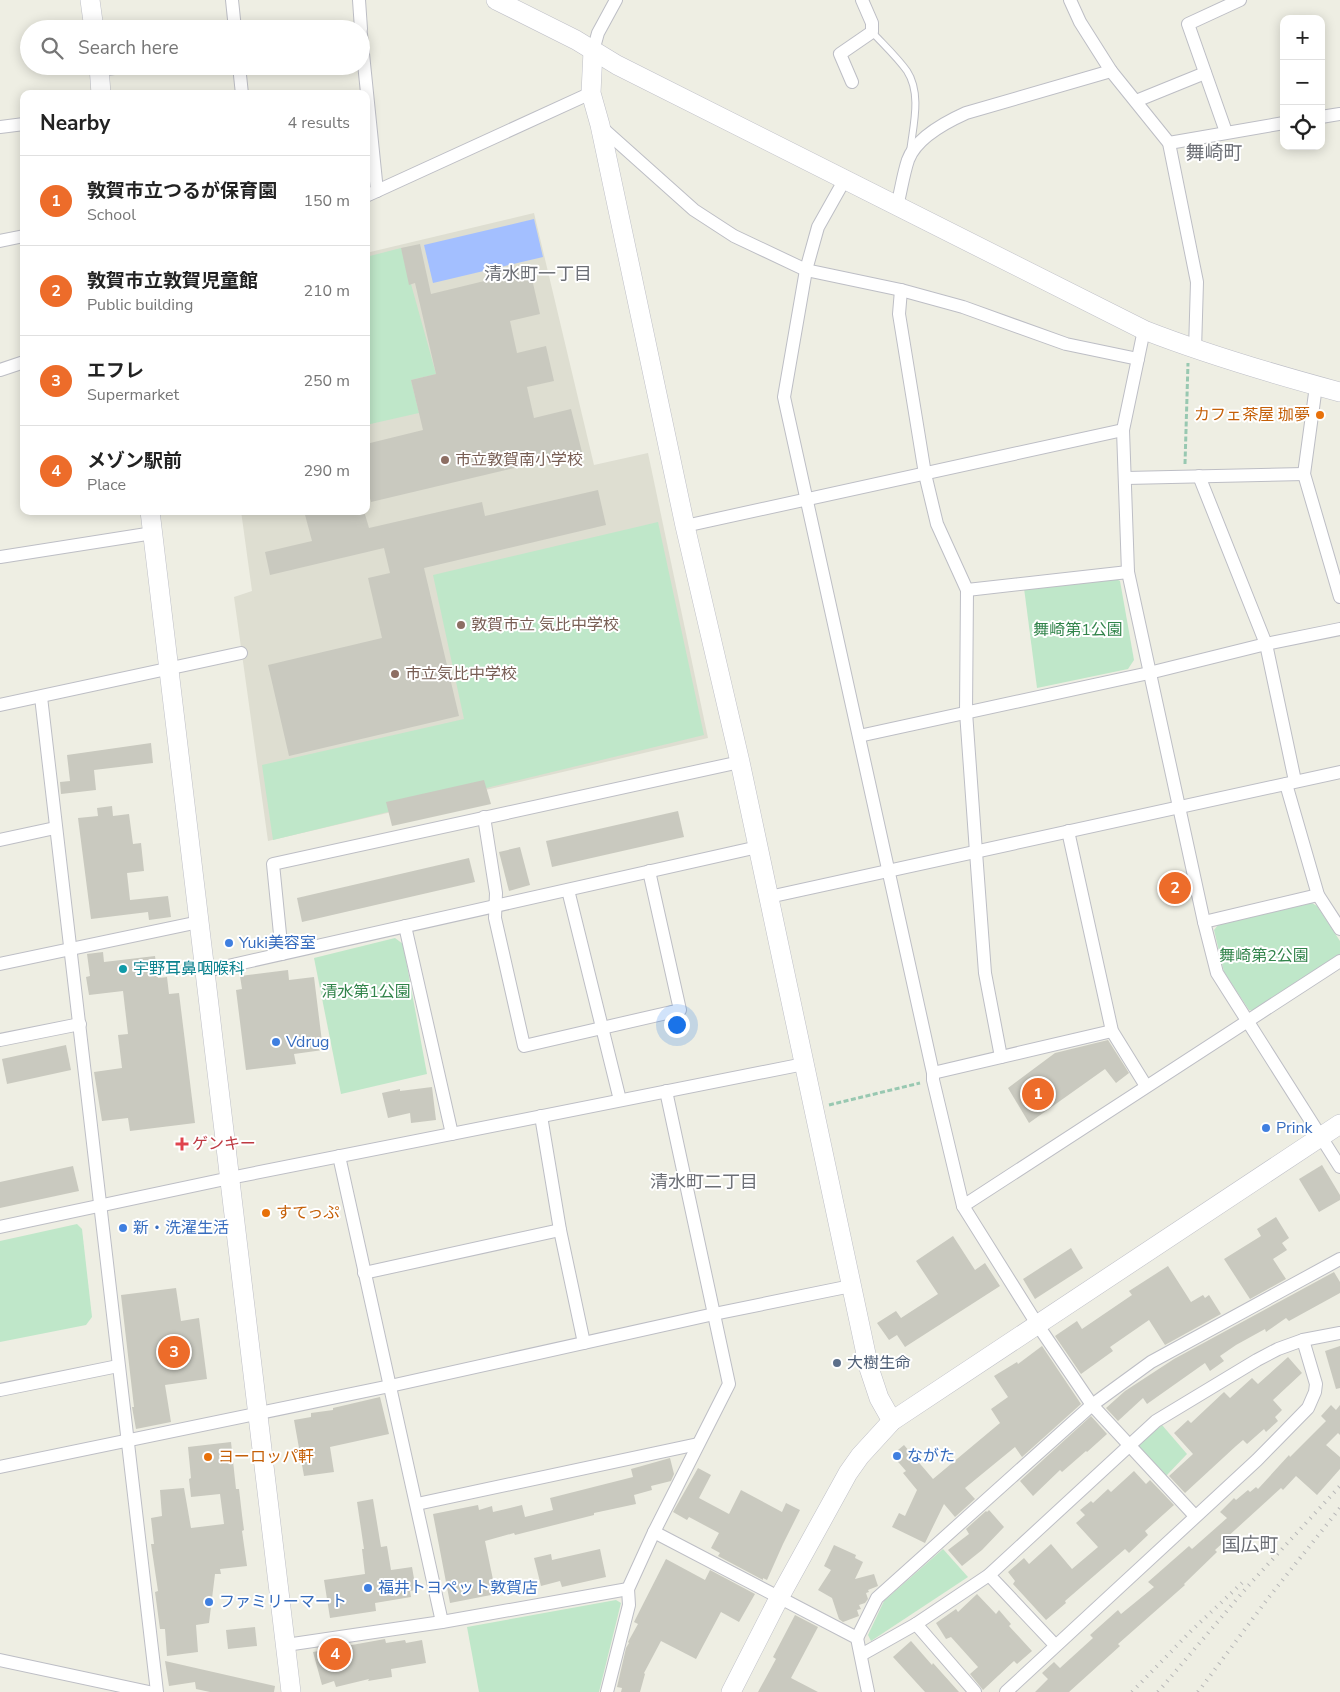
<!DOCTYPE html>
<html lang="en">
<head>
<meta charset="utf-8">
<style>
	:root { --surface:#fff; --page:#f2f2f2; --text:#222; --muted:#767676; --line:#e0e0e0; --accent:#ed6c2a }
	body { margin:0; font-family:"Nunito Sans","Noto Sans JP",sans-serif; background:var(--page); color:var(--text) }
	.controls { position:absolute; right:15px; top:15px; display:grid; overflow:hidden; border-radius:10px; box-shadow:0 2px 12px #0003 }
	.controls button { width:45px; height:45px; display:grid; place-items:center; padding:0; border:0; border-bottom:1px solid var(--line); background:var(--surface); color:var(--text); font:25px sans-serif }
	.you { position:absolute; left:676px; top:1024px; width:18px; height:18px; margin:-12px; border:4px solid #fff; border-radius:50%; background:#1a73e8; box-shadow:0 0 0 8px #1a73e833 }
	.badge { display:grid; place-items:center; width:32px; height:32px; border-radius:50%; background:var(--accent); color:#fff; font-size:16px; font-weight:700 }
	.pin { position:absolute; translate:-50% -50%; border:2px solid #fff; box-shadow:0 1px 5px #0006 }
	.list { margin:0; padding:0; list-style:none }
	h2 { display:flex; justify-content:space-between; align-items:center; height:65px; margin:0; padding:0 20px; font-size:21px }
	h2 small { font-size:16px; font-weight:400; color:var(--muted) }
	.list li { display:grid; grid-template-columns:32px 1fr auto; gap:15px; align-items:center; box-sizing:border-box; height:90px; padding:0 20px; border-top:1px solid var(--line) }
	.list b { display:block; font-size:19px; white-space:nowrap }
	.list p { margin:0; font-size:16px; white-space:nowrap; color:var(--muted) }
	.list em { font-size:16px; font-style:normal; color:var(--muted) }
	.icon { flex:none; width:28px; height:28px; fill:none; stroke:currentColor; stroke-width:2; stroke-linecap:round; stroke-linejoin:round }
	.map { position:relative; flex:none; width:1340px; height:1692px; overflow:hidden }
	.search { position:absolute; background:var(--surface); box-shadow:0 2px 12px #0003; left:20px; top:20px; width:350px; height:55px; display:flex; align-items:center; gap:12px; box-sizing:border-box; padding:0 18px; border-radius:28px; color:var(--muted); font-size:19px }
	.panel { position:absolute; background:var(--surface); box-shadow:0 2px 12px #0003; left:20px; top:90px; width:350px; height:425px; border-radius:10px }
	.map>svg:first-child { display:block }
	.education { fill:#deded1 }
	.green { fill:#bfe7c9 }
	.water { fill:#a3bfff }
	.building { fill:#c9c9bf }
	.lines { fill:none; stroke-linecap:round; stroke-linejoin:round }
	.lane-casing { stroke:#bdbec5; stroke-width:8 }
	.street-casing { stroke:#bdbec5; stroke-width:14 }
	.secondary-casing { stroke:#bebfc7; stroke-width:20 }
	.path { stroke:#98c8b1; stroke-width:3; stroke-dasharray:5 2.5; stroke-linecap:butt }
	.lane { stroke:#fff; stroke-width:6 }
	.street { stroke:#fff; stroke-width:12 }
	.secondary { stroke:#fff; stroke-width:19 }
	.rail { stroke:#b6b6b7; stroke-width:4; stroke-dasharray:1 6; stroke-linecap:butt }
	.food-dot { fill:#e8710a; stroke:#fff; stroke-width:2 }
	.education-dot { fill:#8d6e63; stroke:#fff; stroke-width:2 }
	.shop-dot { fill:#3f7fe0; stroke:#fff; stroke-width:2 }
	.culture-dot { fill:#0f9aa8; stroke:#fff; stroke-width:2 }
	.health-dot { fill:#e0444e; stroke:#fff; stroke-width:2 }
	.service-dot { fill:#5c6f8a; stroke:#fff; stroke-width:2 }
	.labels { text-anchor:middle; dominant-baseline:central; stroke-width:4; stroke-linejoin:round; paint-order:stroke }
	.food-label { font-size:16px; fill:#c56008; stroke:#fff; text-anchor:start }
	.education-label { font-size:16px; fill:#785e54; stroke:#fff; text-anchor:start }
	.park-label { font-size:16px; fill:#32844b; stroke:#fff }
	.shop-label { font-size:16px; fill:#366cbe; stroke:#fff; text-anchor:start }
	.culture-label { font-size:16px; fill:#0d838f; stroke:#fff; text-anchor:start }
	.health-label { font-size:16px; fill:#be3a42; stroke:#fff; text-anchor:start }
	.service-label { font-size:16px; fill:#4e5e75; stroke:#fff; text-anchor:start }
	.neighbourhood-label { font-size:18px; fill:#6c6f76; stroke:#fff }
	.quarter-label { font-size:19px; fill:#6c6f76; stroke:#fff }
</style>
</head>
<body>
<div class="map">
<svg width="1340" height="1692" viewBox="0 0 1340 1692">
	<rect width="100%" height="100%" fill="#eeeee3"/>
	<polygon class="education" points="534,213 594,465 648,453 708,738 268,841 234,597 252,591 241,511 366,511 366,253"/>
	<g class="green">
		<polygon points="401,248 436,374 411,380 419,413 366,425 366,257"/>
		<polygon points="658,522 704,735 273,840 262,765 464,719 433,575"/>
		<polygon points="1114,578 1120,581 1134,660 1128,669 1037,688 1024,588"/>
		<polygon points="1312,903 1317,906 1340,941 1340,955 1256,1011 1249,1010 1224,972 1214,930 1218,925"/>
		<polygon points="395,938 403,944 427,1074 341,1094 314,958"/>
		<polygon points="77,1224 82,1229 92,1317 86,1325 0,1342 0,1241"/>
		<polygon points="1162,1425 1187,1454 1166,1476 1138,1445"/>
		<polygon points="943,1549 968,1577 871,1641 868,1635 884,1601"/>
		<polygon points="616,1600 621,1603 599,1692 479,1692 467,1627"/>
	</g>
	<polygon class="water" points="534,219 543,257 433,283 424,245"/>
	<g class="building">
		<polygon points="420,244 431,294 530,270 540,314 510,321 517,353 546,346 554,381 527,387 534,418 571,409 582,452 371,502 366,484 366,444 423,430 411,380 436,374 415,283 409,285 401,248"/>
		<polygon points="598,490 606,525 424,568 459,716 289,756 268,665 382,638 368,578 390,573 384,548 270,575 265,552 312,541 304,511 364,511 369,528 482,502 485,516"/>
		<polygon points="151,743 153,763 94,770 96,790 61,794 60,782 70,781 67,755"/>
		<polygon points="484,780 491,804 392,826 386,802"/>
		<polygon points="112,806 113,816 129,814 133,844 141,843 144,871 127,873 130,900 168,896 171,917 149,920 148,912 91,919 78,818 98,816 97,808"/>
		<polygon points="678,811 684,837 552,867 546,841"/>
		<polygon points="520,847 530,885 509,891 499,852"/>
		<polygon points="469,858 475,882 302,922 297,898"/>
		<polygon points="103,952 104,962 155,956 158,978 167,977 169,994 179,993 195,1123 130,1131 128,1118 102,1121 94,1072 122,1068 118,1035 128,1034 123,991 89,995 86,977 90,976 87,954"/>
		<polygon points="288,970 289,980 314,977 323,1050 294,1054 296,1064 246,1070 236,990 242,989 240,976"/>
		<polygon points="1108,1040 1129,1073 1116,1083 1105,1069 1029,1123 1008,1088 1055,1053"/>
		<polygon points="66,1045 71,1070 7,1084 2,1059"/>
		<polygon points="432,1087 436,1120 411,1123 410,1113 388,1118 382,1093 400,1089 400,1091"/>
		<polygon points="1322,1165 1340,1195 1340,1200 1319,1212 1299,1179"/>
		<polygon points="73,1166 79,1191 0,1208 0,1182"/>
		<polygon points="1276,1217 1289,1238 1282,1243 1287,1250 1273,1259 1286,1279 1250,1299 1224,1259 1261,1236 1257,1229"/>
		<polygon points="953,1236 975,1270 985,1263 1000,1286 905,1347 897,1335 889,1340 877,1323 896,1311 901,1318 938,1294 916,1261"/>
		<polygon points="1071,1248 1083,1268 1035,1299 1023,1279"/>
		<polygon points="1168,1266 1191,1302 1203,1295 1205,1298 1209,1295 1221,1314 1165,1345 1149,1320 1110,1347 1113,1351 1081,1374 1055,1336 1077,1321 1082,1329 1132,1295 1129,1291"/>
		<polygon points="1334,1272 1340,1282 1340,1293 1289,1321 1286,1318 1266,1332 1265,1329 1236,1345 1220,1356 1224,1361 1210,1371 1205,1363 1147,1404 1143,1398 1118,1421 1106,1408 1125,1391 1174,1359"/>
		<polygon points="176,1288 181,1321 199,1318 207,1379 165,1385 171,1422 136,1429 132,1407 134,1407 121,1295"/>
		<polygon points="1042,1346 1081,1404 1022,1457 1015,1447 965,1488 975,1499 955,1517 944,1504 925,1543 892,1527 899,1513 905,1516 917,1490 903,1473 906,1471 892,1455 904,1445 933,1479 1000,1423 991,1409 1008,1397 994,1376 1017,1362 1018,1364"/>
		<polygon points="1340,1346 1340,1388 1336,1389 1325,1351"/>
		<polygon points="1288,1357 1302,1373 1273,1400 1282,1410 1275,1417 1278,1421 1266,1432 1264,1429 1247,1444 1243,1440 1236,1446 1185,1493 1169,1476 1193,1454 1174,1433 1188,1420 1191,1423 1224,1392 1230,1398 1252,1378 1258,1384"/>
		<polygon points="380,1397 389,1434 330,1447 334,1472 304,1476 294,1420 311,1417 311,1413 333,1410 333,1408"/>
		<polygon points="1331,1405 1336,1410 1340,1405 1340,1435 1338,1433 1326,1445 1340,1457 1340,1469 1317,1495 1296,1476 1283,1490 1281,1488 1224,1540 1225,1541 1215,1550 1217,1552 1184,1584 1185,1585 1118,1644 1120,1646 1069,1692 1035,1692 1048,1679 1042,1673 1054,1662 1060,1668 1093,1638 1090,1635 1118,1610 1121,1614 1154,1587 1148,1582 1189,1546 1192,1549 1227,1518 1220,1512 1234,1498 1236,1500 1248,1490 1250,1492 1256,1487 1258,1489 1289,1455 1290,1457 1326,1421 1321,1416"/>
		<polygon points="1091,1416 1107,1434 1087,1452 1086,1451 1062,1472 1060,1470 1033,1496 1020,1481"/>
		<polygon points="231,1442 236,1489 239,1489 242,1515 244,1530 242,1531 247,1566 220,1569 221,1574 215,1574 209,1623 196,1625 198,1652 167,1656 165,1629 160,1629 155,1592 158,1591 151,1544 154,1544 151,1518 162,1516 160,1490 184,1488 191,1528 224,1524 220,1494 191,1497 189,1479 191,1478 188,1447"/>
		<polygon points="670,1458 674,1474 671,1481 651,1486 652,1490 634,1495 636,1504 594,1513 594,1515 515,1535 514,1533 485,1541 496,1594 450,1603 433,1514 478,1505 479,1510 492,1506 493,1512 522,1505 525,1517 553,1510 550,1498 633,1477 631,1469"/>
		<polygon points="698,1468 711,1475 699,1498 729,1514 741,1490 782,1512 786,1503 800,1510 783,1544 767,1580 763,1578 763,1580 718,1556 720,1553 711,1548 719,1533 689,1517 687,1520 673,1512"/>
		<polygon points="1134,1471 1146,1484 1150,1480 1174,1505 1145,1531 1148,1535 1129,1553 1125,1549 1065,1601 1066,1603 1046,1620 1013,1584 1015,1581 1008,1572 1024,1558 1029,1564 1051,1544 1072,1569 1098,1547 1076,1523 1085,1515 1080,1510 1091,1501 1093,1503 1108,1489 1111,1492"/>
		<polygon points="373,1499 381,1547 387,1546 391,1570 412,1567 416,1590 410,1591 411,1597 375,1603 376,1611 330,1618 324,1580 365,1574 362,1549 364,1549 357,1502"/>
		<polygon points="989,1510 1004,1527 982,1550 962,1566 948,1550 969,1534 966,1529 986,1511 987,1512"/>
		<polygon points="834,1545 856,1555 855,1558 863,1562 855,1579 874,1574 878,1586 868,1590 869,1592 866,1593 868,1599 865,1603 859,1605 861,1609 857,1610 859,1616 843,1622 839,1619 832,1598 818,1590 831,1570 824,1566"/>
		<polygon points="600,1549 606,1577 562,1587 560,1581 541,1586 534,1558 551,1554 552,1560"/>
		<polygon points="666,1559 705,1580 710,1570 755,1594 739,1622 721,1612 696,1659 661,1641 644,1673 645,1674 640,1692 621,1692 622,1688 617,1687 626,1648 629,1643 628,1642 638,1624 634,1622"/>
		<polygon points="977,1594 996,1614 999,1610 1011,1624 1009,1626 1032,1651 1017,1664 1014,1661 983,1690 970,1674 978,1667 951,1637 946,1639 936,1623 956,1609 958,1612"/>
		<polygon points="795,1615 818,1627 791,1678 818,1692 758,1692 776,1659 773,1657"/>
		<polygon points="255,1627 257,1646 228,1649 226,1630"/>
		<polygon points="385,1639 386,1643 405,1640 406,1643 422,1640 426,1663 391,1669 392,1677 368,1681 369,1679 336,1687 334,1681 322,1685 313,1652"/>
		<polygon points="911,1641 932,1665 933,1663 959,1692 925,1692 893,1657"/>
		<polygon points="165,1661 275,1686 274,1692 210,1692 196,1689 195,1682 169,1686"/>
	</g>
	<g class="lines">
		<defs>
			<path id="lane" d="M872,32C884,45 897,57 907,71C922,94 913,126 910,152"/>
			<g id="street">
				<polyline points="232,0 235,29"/>
				<polyline points="359,0 361,29"/>
				<polyline points="1070,0 1080,22 1111,71 1169,143 1197,282 1195,350"/>
				<polyline points="361,34 377,191"/>
				<polyline points="593,51 598,33 616,0"/>
				<polyline points="239,66 242,94"/>
				<polyline points="99,70 129,66"/>
				<polyline points="852,82 840,54 872,32 872,23 862,0"/>
				<polyline points="1136,101 1205,73"/>
				<polyline points="1321,117 1340,114"/>
				<polyline points="600,126 694,210 734,236 806,270 901,290 963,307 1066,344 1138,359"/>
				<polyline points="0,127 24,124"/>
				<polyline points="1226,132 1188,24 1240,0"/>
				<polyline points="1169,143 1284,123"/>
				<polyline points="845,179 818,227 806,270 784,397 933,1073 933,1080 963,1206 1037,1324 1092,1405 1195,1516"/>
				<polyline points="366,196 591,93"/>
				<path d="M897,206C901,191 903,175 908,160C916,138 946,122 966,113L1111,71"/>
				<polyline points="0,241 24,236"/>
				<polyline points="901,290 899,314 925,474 937,524 967,590 966,712 976,852 985,973 1001,1057"/>
				<polyline points="1144,330 1123,430 1128,572 1204,922 1217,973 1340,1167"/>
				<polyline points="0,370 24,362"/>
				<polyline points="1316,386 1304,474 1340,597"/>
				<polyline points="1199,476 1266,644 1295,781"/>
				<polyline points="1126,478 1304,474"/>
				<polyline points="685,526 1123,430"/>
				<polyline points="0,557 153,533"/>
				<polyline points="967,590 1128,572"/>
				<polyline points="41,697 157,1692"/>
				<polyline points="0,705 241,653"/>
				<polyline points="859,736 1149,673 1266,644 1340,629"/>
				<polyline points="1286,784 1318,895 1340,929"/>
				<polyline points="484,817 496,893 495,918 524,1046 680,1010 649,871"/>
				<polyline points="1068,831 1112,1031 1146,1086"/>
				<polyline points="0,840 55,828"/>
				<polyline points="568,890 620,1100"/>
				<polyline points="769,897 1340,772"/>
				<polyline points="1204,922 1318,895"/>
				<polyline points="405,926 452,1134"/>
				<polyline points="282,954 273,864 740,762"/>
				<polyline points="0,964 199,922"/>
				<polyline points="206,971 758,847"/>
				<polyline points="0,1040 80,1024"/>
				<polyline points="933,1073 1112,1031"/>
				<polyline points="541,1116 560,1230 584,1343"/>
				<polyline points="339,1156 442,1622"/>
				<polyline points="963,1206 1340,961"/>
				<polyline points="0,1227 230,1178 804,1064"/>
				<polyline points="364,1273 560,1230"/>
				<polyline points="0,1390 118,1366"/>
				<polyline points="0,1467 390,1386 714,1314 851,1286"/>
				<polyline points="417,1504 698,1444"/>
				<polyline points="654,1532 857,1638 868,1692"/>
				<polyline points="989,1575 1055,1645"/>
				<polyline points="916,1624 975,1692"/>
				<polyline points="857,1638 877,1598 1092,1405 1151,1362 1340,1259"/>
				<polyline points="286,1645 442,1622 628,1589"/>
				<polyline points="861,1655 916,1624 989,1575 1156,1421 1257,1360 1278,1349 1303,1340 1340,1333"/>
				<polyline points="0,1660 149,1692"/>
				<polyline points="607,1692 629,1605 628,1589 654,1532 729,1384 666,1091"/>
				<polyline points="1006,1692 1257,1460 1308,1408 1315,1392 1316,1384 1303,1340"/>
			</g>
			<g id="secondary">
				<polyline points="90,0 94,29"/>
				<path d="M496,0L576,40L617,65L1144,330C1208,355 1273,374 1340,392"/>
				<polyline points="593,51 591,93 600,125 685,526 740,762 869,1368 879,1398 892,1421"/>
				<polyline points="99,66 101,94"/>
				<polyline points="150,511 291,1692"/>
				<polyline points="731,1692 779,1598 848,1473 860,1456 892,1421 1340,1124"/>
			</g>
		</defs>
		<use href="#lane" class="lane-casing"/>
		<use href="#street" class="street-casing"/>
		<use href="#secondary" class="secondary-casing"/>
		<g class="path">
			<polyline points="1185,464 1188,363"/>
			<polyline points="829,1105 920,1083"/>
		</g>
		<use href="#lane" class="lane"/>
		<use href="#street" class="street"/>
		<use href="#secondary" class="secondary"/>
		<g class="rail">
			<polyline points="1132,1692 1191,1631 1242,1583"/>
			<polyline points="1158,1692 1248,1586 1340,1486"/>
			<polyline points="1198,1692 1269,1597 1340,1508"/>
		</g>
	</g>
	<g class="food-dot">
		<circle cx="1320" cy="415" r="5"/>
		<circle cx="266" cy="1213" r="5"/>
		<circle cx="208" cy="1457" r="5"/>
	</g>
	<g class="education-dot">
		<circle cx="445" cy="460" r="5"/>
		<circle cx="461" cy="625" r="5"/>
		<circle cx="395" cy="674" r="5"/>
	</g>
	<g class="shop-dot">
		<circle cx="229" cy="943" r="5"/>
		<circle cx="276" cy="1042" r="5"/>
		<circle cx="1266" cy="1128" r="5"/>
		<circle cx="123" cy="1228" r="5"/>
		<circle cx="897" cy="1456" r="5"/>
		<circle cx="368" cy="1588" r="5"/>
		<circle cx="209" cy="1602" r="5"/>
	</g>
	<circle class="culture-dot" cx="123" cy="969" r="5"/>
	<path class="health-dot" d="M179.5 1136.5h5v5h5v5h-5v5h-5v-5h-5v-5h5z"/>
	<circle class="service-dot" cx="837" cy="1363" r="5"/>
	<g class="labels">
		<g class="food-label">
			<text x="1310" y="415" text-anchor="end">カフェ茶屋 珈夢</text>
			<text x="276" y="1213">すてっぷ</text>
			<text x="218" y="1457">ヨーロッパ軒</text>
		</g>
		<g class="education-label">
			<text x="455" y="460">市立敦賀南小学校</text>
			<text x="471" y="625">敦賀市立 気比中学校</text>
			<text x="405" y="674">市立気比中学校</text>
		</g>
		<g class="park-label">
			<text x="1078" y="630">舞崎第1公園</text>
			<text x="1264" y="956">舞崎第2公園</text>
			<text x="366" y="992">清水第1公園</text>
		</g>
		<g class="shop-label">
			<text x="239" y="943">Yuki美容室</text>
			<text x="286" y="1042">Vdrug</text>
			<text x="1276" y="1128">Prink</text>
			<text x="133" y="1228">新・洗濯生活</text>
			<text x="907" y="1456">ながた</text>
			<text x="378" y="1588">福井トヨペット敦賀店</text>
			<text x="219" y="1602">ファミリーマート</text>
		</g>
		<g class="culture-label">
			<text x="133" y="969">宇野耳鼻咽喉科</text>
		</g>
		<g class="health-label">
			<text x="192" y="1144">ゲンキー</text>
		</g>
		<g class="service-label">
			<text x="847" y="1363">大樹生命</text>
		</g>
		<g class="neighbourhood-label">
			<text x="538" y="274">清水町一丁目</text>
			<text x="704" y="1182">清水町二丁目</text>
		</g>
		<g class="quarter-label">
			<text x="1214" y="153">舞崎町</text>
			<text x="1250" y="1545">国広町</text>
		</g>
	</g>
</svg>
<div class="controls">
<button>+</button>
<button>−</button>
<button><svg class="icon" aria-label="locate" viewBox="0 0 24 24"><circle cx="12" cy="12" r="6"/><path d="M12 2v4M12 18v4M2 12h4M18 12h4"/></svg></button>
</div>
<div class="you"></div>
<div class="pin badge" style="left:1038px;top:1094px">1</div>
<div class="pin badge" style="left:1175px;top:888px">2</div>
<div class="pin badge" style="left:174px;top:1352px">3</div>
<div class="pin badge" style="left:335px;top:1654px">4</div>
<div class="search"><svg class="icon" aria-label="search" viewBox="0 0 24 24"><circle cx="10" cy="10" r="6"/><path d="M15 15l6 6"/></svg>Search here</div>
<section class="panel">
<h2>Nearby<small>4 results</small></h2>
<ul class="list">
<li><span class="badge">1</span><div><b>敦賀市立つるが保育園</b><p>School</p></div><em>150 m</em></li>
<li><span class="badge">2</span><div><b>敦賀市立敦賀児童館</b><p>Public building</p></div><em>210 m</em></li>
<li><span class="badge">3</span><div><b>エフレ</b><p>Supermarket</p></div><em>250 m</em></li>
<li><span class="badge">4</span><div><b>メゾン駅前</b><p>Place</p></div><em>290 m</em></li>
</ul>
</section>
</div>
</body>
</html>
